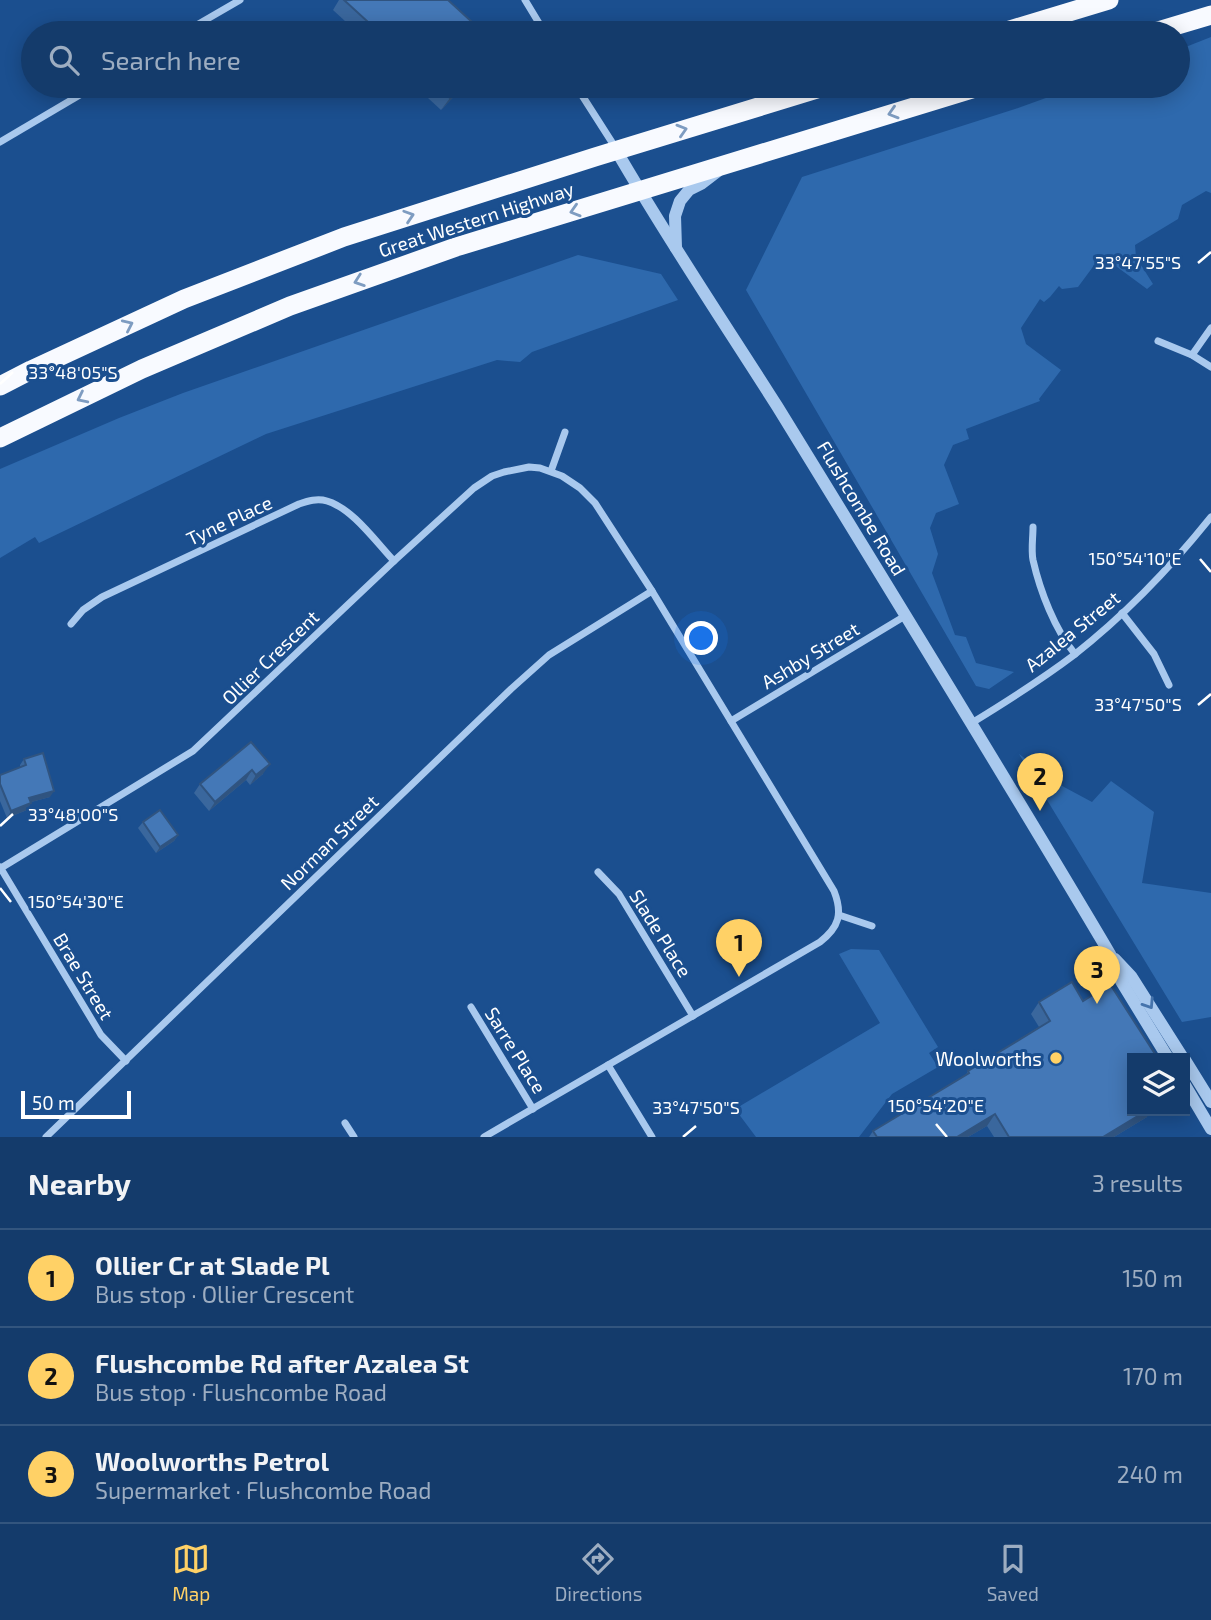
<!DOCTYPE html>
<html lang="en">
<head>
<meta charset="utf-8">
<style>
	:root { --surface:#143b6b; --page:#214673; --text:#f1f3f6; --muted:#9dadc1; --line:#33557e; --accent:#ffd166 }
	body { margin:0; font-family:"Exo 2",sans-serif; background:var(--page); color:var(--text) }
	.controls { position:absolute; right:21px; bottom:21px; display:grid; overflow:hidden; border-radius:0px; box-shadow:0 4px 18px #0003 }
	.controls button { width:63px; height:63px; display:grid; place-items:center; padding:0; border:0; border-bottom:2px solid var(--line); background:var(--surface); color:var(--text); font:35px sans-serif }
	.scale { position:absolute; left:21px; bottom:18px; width:110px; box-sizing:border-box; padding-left:7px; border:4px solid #fff; border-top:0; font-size:19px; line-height:24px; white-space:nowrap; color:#fff; -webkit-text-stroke:5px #1b4f8f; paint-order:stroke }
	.you { position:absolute; left:702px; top:639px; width:24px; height:24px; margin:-18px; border:5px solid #fff; border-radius:50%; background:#1a73e8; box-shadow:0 0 0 10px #1a73e833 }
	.badge { display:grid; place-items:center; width:46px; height:46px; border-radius:50%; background:var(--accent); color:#111; font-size:23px; font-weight:700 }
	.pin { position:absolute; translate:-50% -58px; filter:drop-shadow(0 2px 4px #0008) }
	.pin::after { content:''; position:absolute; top:37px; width:24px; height:21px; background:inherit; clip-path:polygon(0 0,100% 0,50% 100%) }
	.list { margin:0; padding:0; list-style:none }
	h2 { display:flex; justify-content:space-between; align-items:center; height:91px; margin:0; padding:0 28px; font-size:30px }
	h2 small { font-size:23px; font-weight:400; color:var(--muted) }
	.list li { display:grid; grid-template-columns:46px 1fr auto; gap:21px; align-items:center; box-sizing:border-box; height:98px; padding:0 28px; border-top:2px solid var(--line) }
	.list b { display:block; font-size:26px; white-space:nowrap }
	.list p { margin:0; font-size:23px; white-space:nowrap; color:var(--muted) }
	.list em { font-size:23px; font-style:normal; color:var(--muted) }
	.icon { flex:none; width:38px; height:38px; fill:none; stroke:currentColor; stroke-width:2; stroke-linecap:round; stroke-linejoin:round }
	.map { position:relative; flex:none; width:1211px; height:1137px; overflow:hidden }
	.search { position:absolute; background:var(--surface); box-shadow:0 4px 18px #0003; left:21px; right:21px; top:21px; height:77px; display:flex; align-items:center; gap:18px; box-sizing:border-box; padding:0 24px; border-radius:38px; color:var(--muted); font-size:26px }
	.sheet { height:385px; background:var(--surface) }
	nav { display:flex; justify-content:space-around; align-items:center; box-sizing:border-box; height:98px; border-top:2px solid var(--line); background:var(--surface); font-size:19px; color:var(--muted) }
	nav a { display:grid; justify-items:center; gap:4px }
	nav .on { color:var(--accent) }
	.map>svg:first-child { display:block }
	.green { fill:#2e69ad }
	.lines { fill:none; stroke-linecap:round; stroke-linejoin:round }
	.minor { stroke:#a9c9ee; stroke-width:7 }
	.tertiary { stroke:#a9c9ee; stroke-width:12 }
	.trunk { stroke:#f8faff; stroke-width:19 }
	.wall { fill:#3a679d }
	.shaded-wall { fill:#305480 }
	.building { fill:#4478b7; stroke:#305480; stroke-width:2 }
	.oneway { stroke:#7e9cc1 }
	.oneway2 { stroke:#4674ac }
	.ticks { fill:none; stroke:#fff; stroke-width:2.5 }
	.poi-dot { fill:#ffd166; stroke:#1b4f8f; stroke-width:2.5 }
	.labels { text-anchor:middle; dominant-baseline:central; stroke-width:6; stroke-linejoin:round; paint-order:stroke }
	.street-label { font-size:19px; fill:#fff; stroke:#1b4f8f }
	.poi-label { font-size:19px; fill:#fff; stroke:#1b4f8f; text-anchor:end }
	.ticks-label { font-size:18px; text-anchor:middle; fill:#fff; stroke:#1b4f8f; stroke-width:6; stroke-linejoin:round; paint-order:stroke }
</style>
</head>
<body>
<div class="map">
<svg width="1211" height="1137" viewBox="0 0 1211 1137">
	<rect width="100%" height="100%" fill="#1b4f8f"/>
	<g class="green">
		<polygon points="1211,37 1211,193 1206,191 1182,205 1178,219 1135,245 1136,257 1153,284 1147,289 1109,261 1098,260 1078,287 1062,289 1059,286 1050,297 1044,302 1040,299 1021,328 1026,344 1061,370 1039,399 1040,401 966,429 969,439 953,445 944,465 959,504 936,513 930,528 938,554 932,573 955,635 966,637 976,663 1014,672 989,689 976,686 746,290 802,177 1015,109 1079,86 1178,86 1178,50"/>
		<polygon points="578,255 661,274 678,300 532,352 520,362 497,360 266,434 39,543 35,537 0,558 0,469 119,418 183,393"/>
		<polygon points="1019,754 1064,787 1092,802 1111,781 1154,812 1142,883 1211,893 1211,1017 1182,1022"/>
		<polygon points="851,949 879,950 938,1047 929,1053 938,1067 892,1094 859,1137 756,1137 735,1109 880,1023 839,954"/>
	</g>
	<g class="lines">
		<g class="minor">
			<polyline points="525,0 545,33"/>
			<polyline points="183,33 240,0"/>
			<polyline points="576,86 615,147"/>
			<polyline points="0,142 95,86"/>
			<polyline points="1158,341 1192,355 1211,367"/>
			<polyline points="1192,355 1211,328"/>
			<polyline points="551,471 565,432"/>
			<path d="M1033,527C1033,538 1031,550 1033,560C1040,591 1055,630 1075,654"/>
			<polyline points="1122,613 1154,654 1169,685"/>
			<path d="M71,624L83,610L102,597L299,504C308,501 317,498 327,501C352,508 376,542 394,561"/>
			<polyline points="731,721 905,616"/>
			<path d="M970,724C1006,702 1041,680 1074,655C1125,615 1171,567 1211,517"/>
			<polyline points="0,867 101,1035 126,1061"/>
			<path d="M1,868L193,751L394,561L474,488L492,476L504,472L529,467L540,468L562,476L580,488L595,503L652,591L834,891C843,914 839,927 820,942L484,1137"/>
			<polyline points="598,872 619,894 693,1016"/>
			<polyline points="839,915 872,926"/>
			<polyline points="471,1007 533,1109"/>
			<polyline points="608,1065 652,1137"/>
			<polyline points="345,1123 354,1137"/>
			<polyline points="46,1137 511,689 549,655 652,591"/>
		</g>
		<g class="tertiary">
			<path d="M616,150C667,238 723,321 777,406C889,588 1001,770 1110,954L1121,981L1168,1058"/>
			<polyline points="676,248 675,216 680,201 689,190 701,184 718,171"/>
			<polyline points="1115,959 1131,976 1183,1058"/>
			<polyline points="1185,1060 1211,1102"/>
			<polyline points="1185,1085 1211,1129"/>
		</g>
		<g class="trunk">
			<polyline points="1000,33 1109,0"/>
			<polyline points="1151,33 1211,15"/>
			<polyline points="0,386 31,370 184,299 344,237 595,157 827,86"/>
			<polyline points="0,438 142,369 290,306 456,247 982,86"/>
		</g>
	</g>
	<g class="wall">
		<polygon points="339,0 448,0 484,33 358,33 333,10"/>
		<polygon points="415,86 464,86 441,110"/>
		<polygon points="251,742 263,774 250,785 246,780 209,811 194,793 200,784"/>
		<polygon points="24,759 50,797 31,802 27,810 7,818 0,801 0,775 20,767 20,765"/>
		<polygon points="143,822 178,835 174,841 156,853 138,828"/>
		<polygon points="1083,1001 1132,1058 1147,1117 1114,1137 994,1137 987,1126 968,1137 869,1137 873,1131 966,1075 968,1071 1039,1027 1031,1014 1039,1002"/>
	</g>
	<g class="shaded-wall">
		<polygon points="461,86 464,86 441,110 450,98"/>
		<polygon points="270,764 263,774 250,785 256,775"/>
		<polygon points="252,770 246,780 209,811 215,802"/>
		<polygon points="54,791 50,797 24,804 29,798"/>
		<polygon points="31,803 27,810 7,818 11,811"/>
		<polygon points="178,835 174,841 156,853 160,847"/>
		<polygon points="1146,1111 1151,1111 1147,1117 1114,1137 1103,1137"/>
		<polygon points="995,1114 987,1126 968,1137 957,1137"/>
	</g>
	<g class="building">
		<polygon points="344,0 448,0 484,33 380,33"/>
		<polygon points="437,86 461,86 450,98"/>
		<polygon points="251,742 270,764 256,775 252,770 215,802 200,784"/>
		<polygon points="43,753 54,791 29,798 31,803 11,811 0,784 0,775 26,765 24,759"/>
		<polygon points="160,810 178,835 160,847 143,822"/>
		<polygon points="1072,982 1083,1001 1110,984 1155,1054 1148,1058 1132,1058 1132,1111 1146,1111 1103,1137 1009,1137 995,1114 957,1137 877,1137 873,1131 969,1073 968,1071 1050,1021 1039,1002"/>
	</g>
	<defs><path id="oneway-chevron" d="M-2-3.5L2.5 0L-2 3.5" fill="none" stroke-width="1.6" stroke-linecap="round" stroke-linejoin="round" transform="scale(1.75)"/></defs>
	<g class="oneway">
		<use href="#oneway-chevron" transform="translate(893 113) rotate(163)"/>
		<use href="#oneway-chevron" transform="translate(682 130) rotate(-17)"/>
		<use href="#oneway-chevron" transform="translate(575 211) rotate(163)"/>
		<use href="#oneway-chevron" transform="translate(409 216) rotate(-18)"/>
		<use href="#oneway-chevron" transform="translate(359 281) rotate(161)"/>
		<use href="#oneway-chevron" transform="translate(128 325) rotate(-25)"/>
		<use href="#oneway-chevron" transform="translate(82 398) rotate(154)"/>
	</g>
	<use class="oneway2" href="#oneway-chevron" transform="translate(1149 1004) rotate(57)"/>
	<path class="ticks" d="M1198,263L1211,252M0,384L13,372M1200,559L1211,572M1198,705L1211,694M0,826L13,814M0,888L11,902M936,1124L947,1137M683,1137L696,1126"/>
	<circle class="poi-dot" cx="1056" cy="1058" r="7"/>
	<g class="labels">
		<g class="street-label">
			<text transform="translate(476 219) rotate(-18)">Great Western Highway</text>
			<text transform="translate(862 508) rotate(59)">Flushcombe Road</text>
			<text transform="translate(229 520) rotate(-25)">Tyne Place</text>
			<text transform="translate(1072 631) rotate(-39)">Azalea Street</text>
			<text transform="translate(810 655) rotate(-31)">Ashby Street</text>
			<text transform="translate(270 657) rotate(-44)">Ollier Crescent</text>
			<text transform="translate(329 842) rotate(-44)">Norman Street</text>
			<text transform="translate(661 933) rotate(58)">Slade Place</text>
			<text transform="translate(84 976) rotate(59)">Brae Street</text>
			<text transform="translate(516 1050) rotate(58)">Sarre Place</text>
		</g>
		<g class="poi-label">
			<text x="1042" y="1058">Woolworths</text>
		</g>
	</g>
	<g class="ticks-label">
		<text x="1138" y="269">33°47'55"S</text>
		<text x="73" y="379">33°48'05"S</text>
		<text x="1135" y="565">150°54'10"E</text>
		<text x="1138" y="711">33°47'50"S</text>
		<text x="73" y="821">33°48'00"S</text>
		<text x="76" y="908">150°54'30"E</text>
		<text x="936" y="1112">150°54'20"E</text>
		<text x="696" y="1114">33°47'50"S</text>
	</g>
</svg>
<div class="controls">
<button><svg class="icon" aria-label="layers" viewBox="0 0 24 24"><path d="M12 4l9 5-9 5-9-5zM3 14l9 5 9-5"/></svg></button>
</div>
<div class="scale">50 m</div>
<div class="you"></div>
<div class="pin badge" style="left:739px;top:977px">1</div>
<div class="pin badge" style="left:1040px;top:811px">2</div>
<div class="pin badge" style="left:1097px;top:1004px">3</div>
<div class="search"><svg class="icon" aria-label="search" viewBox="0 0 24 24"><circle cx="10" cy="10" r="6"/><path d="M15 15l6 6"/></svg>Search here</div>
</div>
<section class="sheet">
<h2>Nearby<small>3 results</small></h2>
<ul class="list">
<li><span class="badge">1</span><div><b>Ollier Cr at Slade Pl</b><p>Bus stop · Ollier Crescent</p></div><em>150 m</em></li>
<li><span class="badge">2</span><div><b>Flushcombe Rd after Azalea St</b><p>Bus stop · Flushcombe Road</p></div><em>170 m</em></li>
<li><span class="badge">3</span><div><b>Woolworths Petrol</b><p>Supermarket · Flushcombe Road</p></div><em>240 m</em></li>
</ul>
</section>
<nav>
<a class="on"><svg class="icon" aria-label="map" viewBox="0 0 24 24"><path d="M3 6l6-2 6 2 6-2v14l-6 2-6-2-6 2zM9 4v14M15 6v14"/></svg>Map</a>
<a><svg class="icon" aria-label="directions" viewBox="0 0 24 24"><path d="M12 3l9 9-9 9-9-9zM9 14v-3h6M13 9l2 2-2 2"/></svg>Directions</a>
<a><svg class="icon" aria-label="saved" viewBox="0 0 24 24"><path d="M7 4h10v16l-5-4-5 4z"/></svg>Saved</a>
</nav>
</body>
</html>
